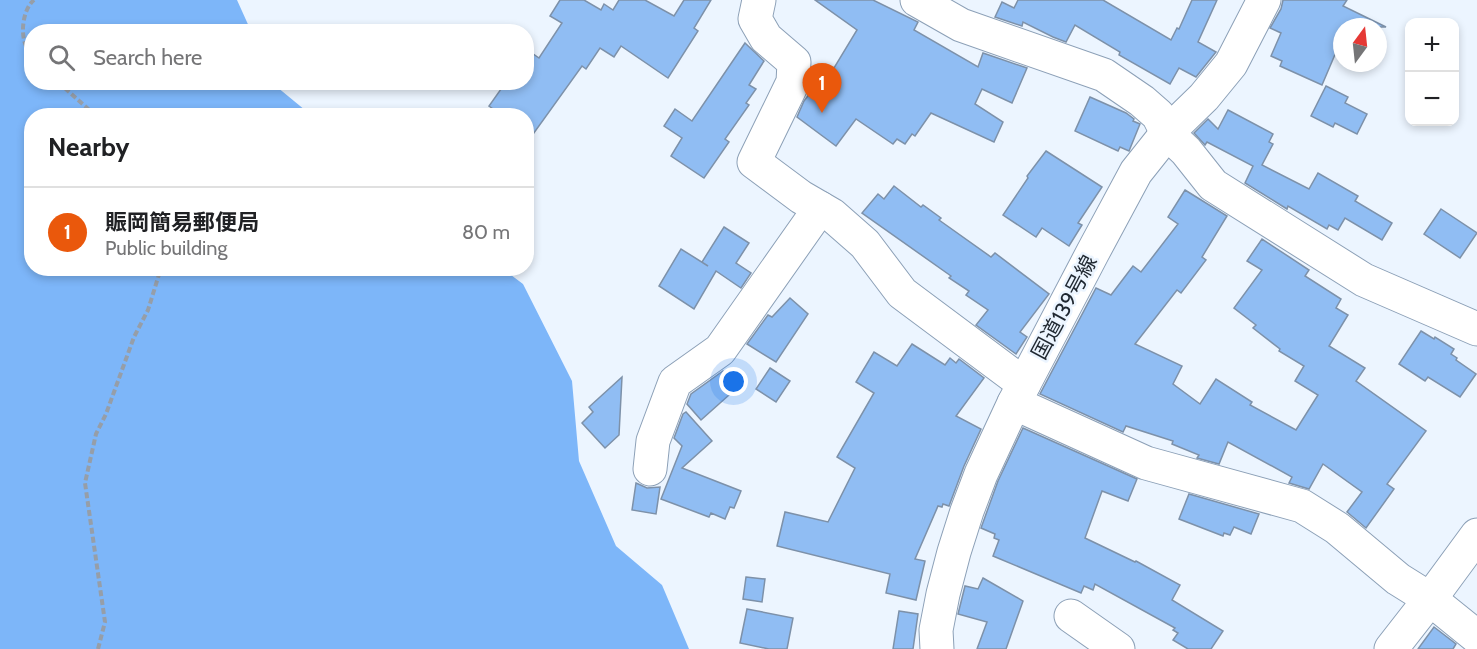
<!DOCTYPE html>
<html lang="en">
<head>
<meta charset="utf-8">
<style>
	:root { --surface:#fff; --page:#f6f6f6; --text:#202124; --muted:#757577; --line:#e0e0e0; --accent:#ea580c }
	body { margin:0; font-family:Cabin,"Noto Sans JP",sans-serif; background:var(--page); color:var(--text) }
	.controls { position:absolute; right:18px; top:18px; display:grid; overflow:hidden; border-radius:12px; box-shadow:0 3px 9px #0003 }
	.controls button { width:54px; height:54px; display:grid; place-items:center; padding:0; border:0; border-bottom:2px solid var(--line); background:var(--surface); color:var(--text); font:30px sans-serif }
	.compass { position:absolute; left:1333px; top:18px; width:54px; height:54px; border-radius:50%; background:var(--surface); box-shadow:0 3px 9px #0003; rotate:15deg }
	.you { position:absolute; left:734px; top:382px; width:21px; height:21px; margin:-15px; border:4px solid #fff; border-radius:50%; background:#1a73e8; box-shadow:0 0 0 9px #1a73e833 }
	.badge { display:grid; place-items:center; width:39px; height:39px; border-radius:50%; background:var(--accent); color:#fff; font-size:20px; font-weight:700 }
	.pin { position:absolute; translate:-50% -50px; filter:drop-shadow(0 2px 3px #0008) }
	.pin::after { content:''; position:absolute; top:32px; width:21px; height:18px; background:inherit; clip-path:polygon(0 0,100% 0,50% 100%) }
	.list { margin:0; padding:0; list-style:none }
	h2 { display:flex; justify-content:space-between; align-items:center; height:78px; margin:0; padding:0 24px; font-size:26px }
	h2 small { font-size:20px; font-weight:400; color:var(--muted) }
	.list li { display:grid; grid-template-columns:39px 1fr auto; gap:18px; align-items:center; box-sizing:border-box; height:90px; padding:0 24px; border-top:2px solid var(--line) }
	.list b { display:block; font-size:22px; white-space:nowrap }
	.list p { margin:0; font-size:20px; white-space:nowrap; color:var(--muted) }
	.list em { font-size:20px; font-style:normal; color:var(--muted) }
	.icon { flex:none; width:33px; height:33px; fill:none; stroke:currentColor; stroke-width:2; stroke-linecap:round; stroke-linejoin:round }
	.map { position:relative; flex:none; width:1477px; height:649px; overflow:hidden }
	.search { position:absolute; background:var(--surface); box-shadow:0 3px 9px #0003; left:24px; top:24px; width:510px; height:66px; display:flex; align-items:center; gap:15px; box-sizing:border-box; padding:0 21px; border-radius:24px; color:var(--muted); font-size:22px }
	.panel { position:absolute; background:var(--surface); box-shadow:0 3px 9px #0003; left:24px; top:108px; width:510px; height:168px; border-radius:24px }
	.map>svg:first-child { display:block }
	.forest { fill:#7db6f9 }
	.building { fill:#90bdf3; stroke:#7d91a9; stroke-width:1.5 }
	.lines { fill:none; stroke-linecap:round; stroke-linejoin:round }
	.minor-casing { stroke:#8ca0b7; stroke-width:35 }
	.highway-casing { stroke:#8ca0b7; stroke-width:35 }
	.path { stroke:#969ea8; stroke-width:4; stroke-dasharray:6 3; stroke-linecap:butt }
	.minor { stroke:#fff; stroke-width:33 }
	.highway { stroke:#fff; stroke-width:33 }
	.labels { text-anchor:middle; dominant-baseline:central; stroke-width:5; stroke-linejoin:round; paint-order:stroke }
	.street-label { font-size:21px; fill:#1f2730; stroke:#ecf5ff }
</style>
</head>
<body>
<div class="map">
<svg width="1477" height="649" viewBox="0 0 1477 649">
	<rect width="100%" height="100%" fill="#ecf5ff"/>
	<polygon class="forest" points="0,0 237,0 251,31 32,32 32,82 275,83 277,87 311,115 32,116 32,268 503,269 523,284 572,381 579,461 616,546 662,585 689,649 0,649"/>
	<g class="building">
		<polygon points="560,0 584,0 601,10 604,4 613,10 619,0 645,0 674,16 684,0 711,0 694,28 698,31 668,78 621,46 614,57 600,48 586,69 582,66 526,144 526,116 503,116 489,106 506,82 526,82 526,49 539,58 562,23 550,16"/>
		<polygon points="815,0 873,0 918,22 914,30 978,67 983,53 1027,68 1012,103 982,89 975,104 1003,122 994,142 931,113 915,136 912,134 905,144 897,139 893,144 856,119 836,146 797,117 804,101 824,75 828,78 857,30"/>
		<polygon points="1018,0 1103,0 1171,40 1177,28 1179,29 1192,0 1217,0 1198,42 1216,52 1196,77 1179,68 1170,84 1119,55 1120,52 1075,25 1066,42 1053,37 1023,22 1022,26 995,17 1002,2 1014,8"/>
		<polygon points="1283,0 1347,0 1343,6 1386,27 1342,27 1342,38 1322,85 1280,66 1282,61 1271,56 1281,33 1270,28 1281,9"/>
		<polygon points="745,43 764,61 749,85 756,89 746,103 749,105 725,139 729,142 704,178 671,156 682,138 664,126 675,109 692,121"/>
		<polygon points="1326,86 1348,97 1345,103 1367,114 1357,134 1335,123 1333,127 1311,116"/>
		<polygon points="1090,97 1126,113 1134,119 1133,121 1140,124 1129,151 1120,147 1118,151 1075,131"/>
		<polygon points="1228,110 1273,134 1269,142 1273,144 1262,165 1309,189 1318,173 1358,196 1355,201 1392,223 1382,240 1345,218 1338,230 1329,225 1327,229 1288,206 1287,209 1245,183 1253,166 1207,142 1205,145 1194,133 1208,119 1218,129"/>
		<polygon points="1046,151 1102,187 1078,223 1082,225 1069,246 1042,228 1036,237 1003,215 1028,178 1027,176"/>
		<polygon points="894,186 921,207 923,205 941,218 939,220 991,257 995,253 1049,294 1020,332 1027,337 1016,354 976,325 988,310 966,295 969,291 949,278 951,276 862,213 878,194 884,199"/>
		<polygon points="1185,190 1227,216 1202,257 1206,260 1181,293 1177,290 1135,344 1182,366 1173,384 1200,404 1216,379 1252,402 1250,405 1296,430 1318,395 1295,381 1304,366 1279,351 1280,349 1253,328 1256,325 1234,308 1262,270 1247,261 1262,239 1309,270 1305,276 1341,299 1336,308 1348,315 1329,346 1365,368 1356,381 1426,431 1387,484 1394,489 1366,528 1347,512 1362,492 1323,464 1309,489 1289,483 1292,477 1228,442 1219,464 1197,458 1199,455 1172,444 1173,441 1126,426 1123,432 1040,394 1096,288 1111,295 1133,266 1141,272 1178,224 1168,217"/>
		<polygon points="1441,209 1477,233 1460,258 1424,234"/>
		<polygon points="724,227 749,243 736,263 751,273 741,288 716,271 694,309 659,286 681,249 708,266 702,262"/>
		<polygon points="790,298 808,314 776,362 747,344 768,315 772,317"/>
		<polygon points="1421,331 1434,339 1435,337 1454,349 1451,354 1457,358 1456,360 1476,374 1460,397 1428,377 1425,381 1399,364"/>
		<polygon points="912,344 945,365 950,358 956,363 959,359 984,378 956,416 981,429 964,466 949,506 943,504 942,507 938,506 915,559 925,561 916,600 886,593 890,574 777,546 785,512 828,522 855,468 837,457 874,393 856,382 874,352 897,366"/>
		<polygon points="770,368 790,381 776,402 756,389"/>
		<polygon points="723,371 738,387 701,420 687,404 691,394"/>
		<polygon points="622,377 619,435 605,448 582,423 593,412 589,407"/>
		<polygon points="686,412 712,441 682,468 741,491 734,508 730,507 725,519 711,513 709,517 661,499 682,446 674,438 683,414"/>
		<polygon points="1023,428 1137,479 1128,501 1102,491 1085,538 1135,562 1136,561 1180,585 1172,600 1223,631 1211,649 1188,649 1173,640 1178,633 1173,630 1175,628 1095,584 1093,590 1084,586 1081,593 993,556 999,540 994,538 995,534 981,528 998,481"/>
		<polygon points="636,483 647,488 660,487 656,514 632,510"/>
		<polygon points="1189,494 1259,514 1251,534 1234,527 1230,535 1224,533 1223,536 1179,519"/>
		<polygon points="746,577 765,579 762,602 743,599"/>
		<polygon points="983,578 1023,601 1006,649 977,649 987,622 958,614 965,586 978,589"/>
		<polygon points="747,609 793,618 787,649 769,649 740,643"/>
		<polygon points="899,611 918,614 913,649 893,649"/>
		<polygon points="1434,627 1456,644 1453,649 1418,649"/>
	</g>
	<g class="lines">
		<defs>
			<g id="minor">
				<polyline points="759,0 755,19 766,38 794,62 793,82 754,162 801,197 832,215 865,244 902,293 1024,384"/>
				<polyline points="917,0 961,25 1104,75 1142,101 1158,115 1167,133 1186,151 1213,185 1364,280 1477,329"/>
				<polyline points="1014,403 1146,463 1302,506 1337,528 1398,579 1430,599 1477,637"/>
				<polyline points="650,469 653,441 675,382 720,350 820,208"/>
				<polyline points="1071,616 1118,649"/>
				<polyline points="1391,649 1430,599 1477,535"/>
			</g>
			<polyline id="highway" points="937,649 936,630 943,594 954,552 967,511 981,474 1014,403 1093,252 1136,172 1167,133 1204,97 1231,64 1264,0"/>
		</defs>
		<use href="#minor" class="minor-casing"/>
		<use href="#highway" class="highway-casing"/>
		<g class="path">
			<path d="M32,54C30,51 27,49 26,46C20,33 23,9 34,0"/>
			<polyline points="58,82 96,116"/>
			<polyline points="98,649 105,622 85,483 96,434 106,414 134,337 148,310 161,268"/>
		</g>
		<use href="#minor" class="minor"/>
		<use href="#highway" class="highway"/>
	</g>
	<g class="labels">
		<g class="street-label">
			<text transform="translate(1064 307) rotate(-62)">国道139号線</text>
		</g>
	</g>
</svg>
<div class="controls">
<button>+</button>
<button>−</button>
</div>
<svg class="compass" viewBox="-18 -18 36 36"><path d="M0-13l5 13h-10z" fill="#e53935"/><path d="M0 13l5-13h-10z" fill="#757577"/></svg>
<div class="you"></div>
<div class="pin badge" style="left:822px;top:113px">1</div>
<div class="search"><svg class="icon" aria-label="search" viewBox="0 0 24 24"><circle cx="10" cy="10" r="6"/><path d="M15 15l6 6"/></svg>Search here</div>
<section class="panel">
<h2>Nearby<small></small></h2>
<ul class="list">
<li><span class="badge">1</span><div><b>賑岡簡易郵便局</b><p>Public building</p></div><em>80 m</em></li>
</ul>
</section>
</div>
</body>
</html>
